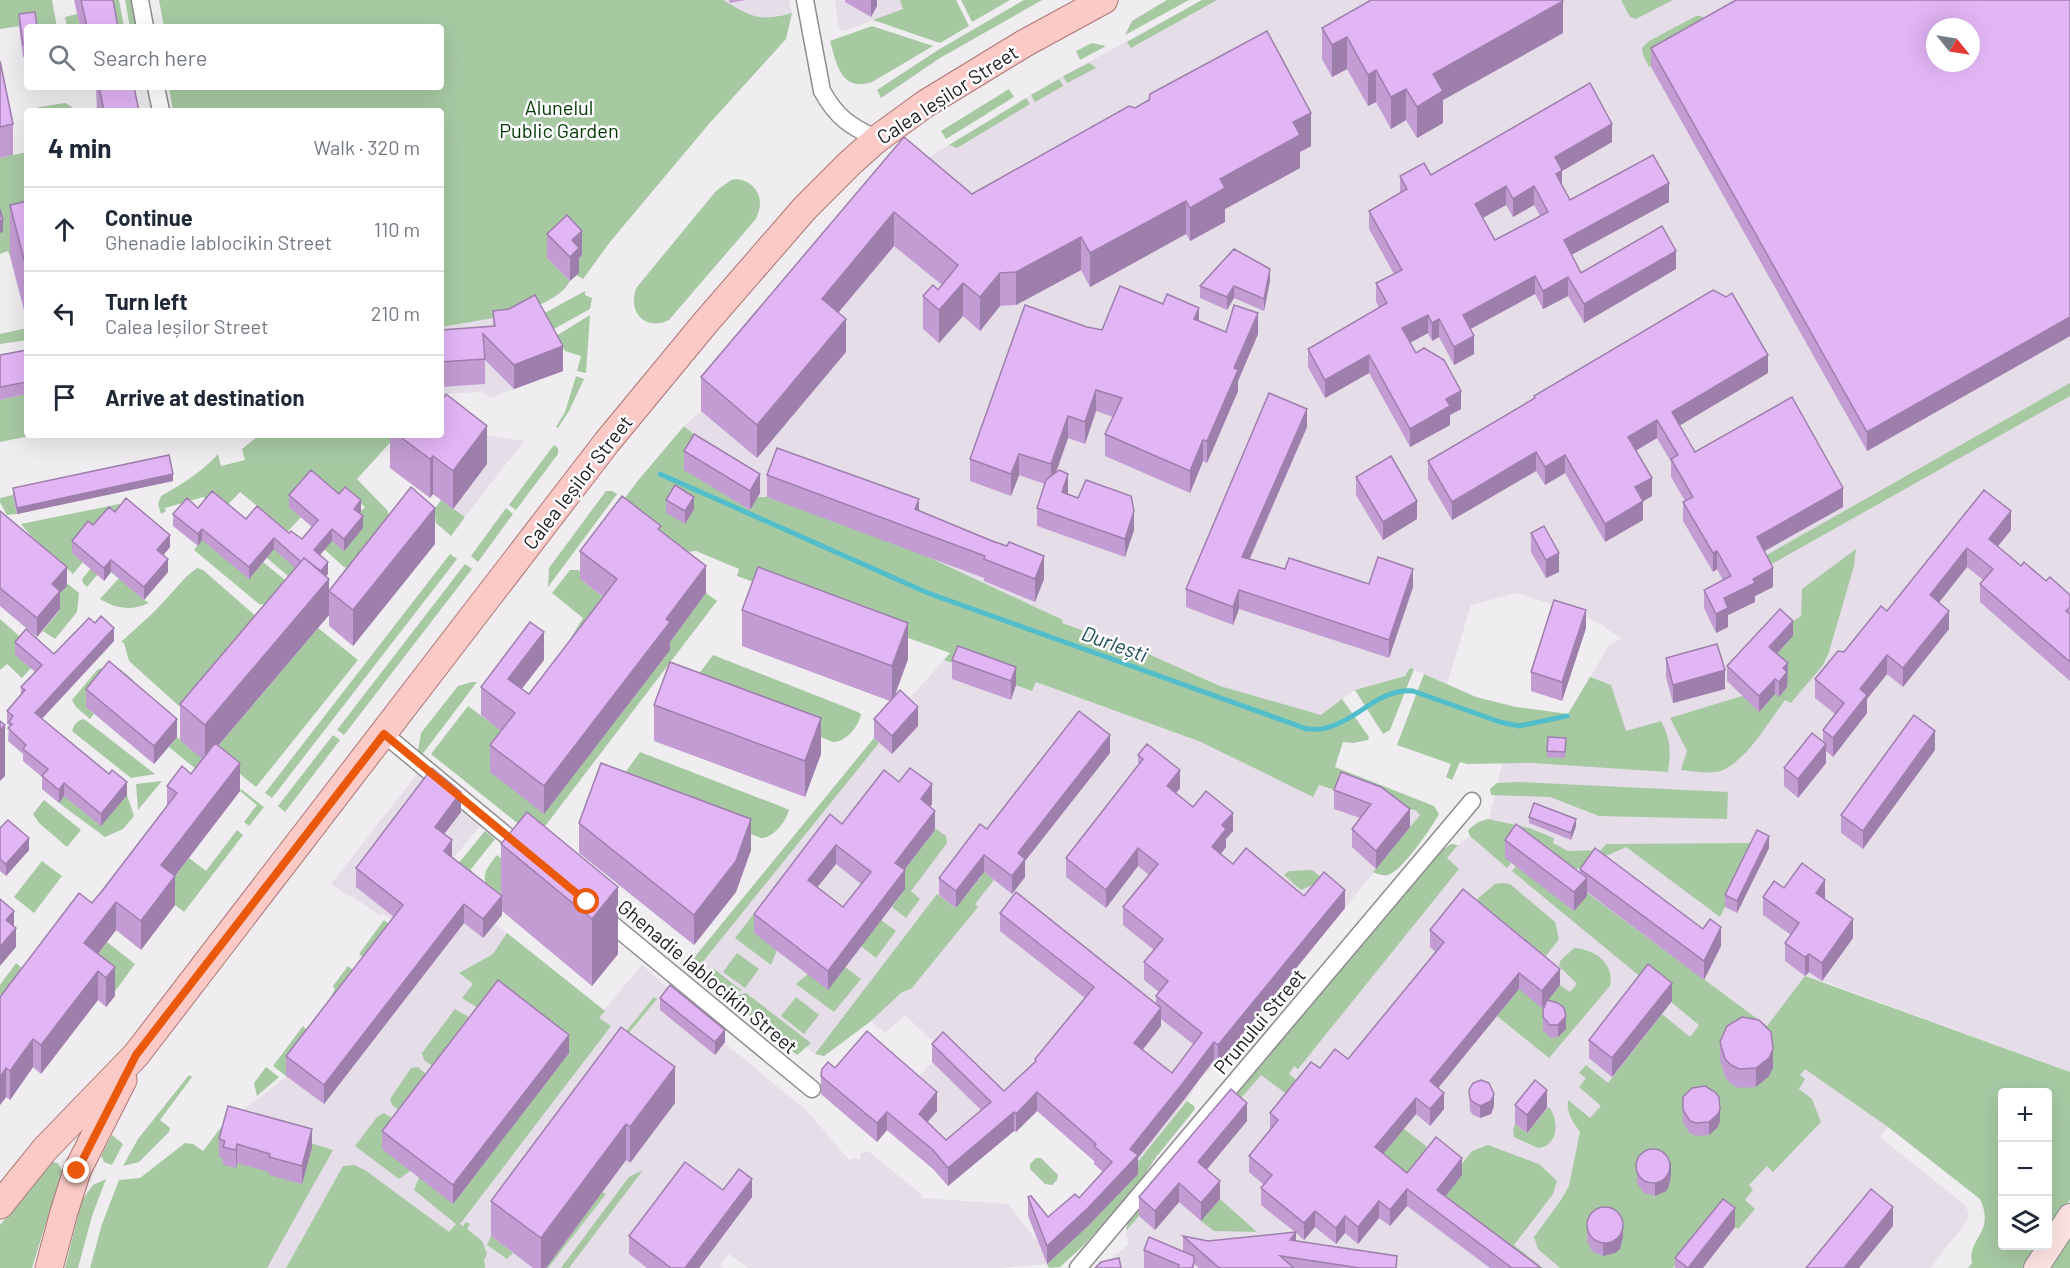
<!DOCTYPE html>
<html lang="en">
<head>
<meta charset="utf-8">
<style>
	:root { --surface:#fff; --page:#f6f6f7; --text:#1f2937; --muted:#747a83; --line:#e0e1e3 }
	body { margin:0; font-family:Barlow,sans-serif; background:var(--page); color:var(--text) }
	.controls { position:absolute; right:18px; bottom:18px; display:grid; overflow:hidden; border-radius:6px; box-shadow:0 6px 24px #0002 }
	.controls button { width:54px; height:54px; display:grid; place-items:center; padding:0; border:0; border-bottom:2px solid var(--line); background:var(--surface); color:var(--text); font:30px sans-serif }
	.compass { position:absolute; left:1926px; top:18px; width:54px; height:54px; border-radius:50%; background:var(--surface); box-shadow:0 6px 24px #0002; rotate:120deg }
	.stop { position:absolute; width:18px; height:18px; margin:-14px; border:4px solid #ea580c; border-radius:50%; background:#fff }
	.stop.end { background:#ea580c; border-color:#fff; box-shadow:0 2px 6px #0008 }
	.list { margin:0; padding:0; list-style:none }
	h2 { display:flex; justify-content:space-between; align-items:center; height:78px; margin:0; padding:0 24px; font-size:26px }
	h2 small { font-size:20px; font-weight:400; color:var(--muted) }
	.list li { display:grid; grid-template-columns:39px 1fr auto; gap:18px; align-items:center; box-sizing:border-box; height:84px; padding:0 24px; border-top:2px solid var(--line) }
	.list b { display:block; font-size:22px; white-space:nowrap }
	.list p { margin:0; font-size:20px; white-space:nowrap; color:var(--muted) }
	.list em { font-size:20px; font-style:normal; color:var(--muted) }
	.icon { flex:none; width:33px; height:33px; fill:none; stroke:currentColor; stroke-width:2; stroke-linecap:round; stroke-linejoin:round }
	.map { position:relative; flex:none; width:2070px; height:1268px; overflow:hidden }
	.search { position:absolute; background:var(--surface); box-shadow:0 6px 24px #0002; left:24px; top:24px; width:420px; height:66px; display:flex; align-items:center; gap:15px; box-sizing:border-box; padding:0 21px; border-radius:6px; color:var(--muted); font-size:22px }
	.panel { position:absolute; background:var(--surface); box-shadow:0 6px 24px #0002; left:24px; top:108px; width:420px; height:330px; border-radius:6px }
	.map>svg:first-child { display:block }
	.built { fill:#e5dee8; fill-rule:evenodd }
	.green { fill:#a6c9a2 }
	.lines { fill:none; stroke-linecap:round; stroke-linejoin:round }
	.stream { stroke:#52becb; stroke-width:5 }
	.street-casing { stroke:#8e8c8f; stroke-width:19 }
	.secondary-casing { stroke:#8e8c8f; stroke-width:26 }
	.primary-casing { stroke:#ac7674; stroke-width:29 }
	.street { stroke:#fff; stroke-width:16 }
	.secondary { stroke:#fde4e2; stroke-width:24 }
	.primary { stroke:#fbc9c6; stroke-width:27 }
	.wall { fill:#c29cd3; fill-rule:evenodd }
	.shaded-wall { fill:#9e7fac }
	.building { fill:#e2b5f5; stroke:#9e7fac; stroke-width:1.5; fill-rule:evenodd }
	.route { stroke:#ea580c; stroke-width:8 }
	.labels { text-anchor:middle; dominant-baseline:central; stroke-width:5; stroke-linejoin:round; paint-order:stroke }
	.street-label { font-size:20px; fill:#202021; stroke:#fcfbfd }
	.park-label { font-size:20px; fill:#003800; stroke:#fcfbfd }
	.water-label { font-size:21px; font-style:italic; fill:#204f55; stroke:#fcfbfd }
</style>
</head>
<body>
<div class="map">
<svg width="2070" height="1268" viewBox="0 0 2070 1268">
	<rect width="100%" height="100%" fill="#efedf0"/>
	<g class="built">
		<polygon points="723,0 789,0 792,13 761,19 750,16"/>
		<polygon points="835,0 900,0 904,9 844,31 839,29"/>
		<path d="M1202,0H2070V1072L1822,981L1888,1127L1880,1137L1965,1205L1969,1214L1967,1221L1930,1268H1103V1265L1128,1245L1126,1231L1458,845L1488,823L1516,707L1568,714L1610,644L1621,639L1602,625L1569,610L1517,593L1471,605L1447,684L1410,668L1405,676L1355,690L1321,715L1220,686L1144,652L1062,623L1063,620L909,548L750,510L684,470L697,437L684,426L701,411L913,167L1063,76ZM1935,27H1971V63H1935Z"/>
		<polygon points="520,311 563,371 490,398 483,392 441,394 441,327"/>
		<polygon points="454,431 524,441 465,517 433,494"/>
		<polygon points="944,660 1032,690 1036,682 1201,742 1313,797 1319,785 1415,810 1420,815 1245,1031 1218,1064 1201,1077 1187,1101 1132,1169 1050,1096 946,1158 927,1140 912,1152 820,1073 830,1065 884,1113 943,1051 905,1015 885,1033 871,1021 824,1056 815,1054 693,959 874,738"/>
		<polygon points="417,774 480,826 452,860 483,914 604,1010 642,965 674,993 670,998 807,1111 849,1160 854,1158 860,1160 861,1153 868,1151 921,1194 922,1198 1008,1204 1038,1242 1047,1264 1000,1268 748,1268 729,1254 720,1265 724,1268 138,1268 232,1118 285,1078 401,926 383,914 381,916 350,895 349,897 331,884"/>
	</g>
	<g class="green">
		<polygon points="0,0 52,0 57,27 35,27 34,24 0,29"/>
		<polygon points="106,0 119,0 124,27 111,27"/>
		<polygon points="125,0 134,0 139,27 130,27"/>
		<path d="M159,0H723C752,17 758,22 792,13L786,39L708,125L610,242L583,279L547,258L570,281C552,314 476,320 441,327V111H173L169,87H441V27H164Z"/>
		<polygon points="900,0 956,0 969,26 940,43 873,20 903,9"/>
		<polygon points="961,0 1010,0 972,22"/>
		<polygon points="1024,0 1042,0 940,58 881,98 877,90 938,50"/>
		<polygon points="1167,0 1189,0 1125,35 1132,21"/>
		<polygon points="1202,0 1217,0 1131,48 1127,42"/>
		<polygon points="1621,0 1673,0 1636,19 1630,17"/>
		<polygon points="77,14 80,27 67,27 65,17"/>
		<path d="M1696,16C1706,15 1711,22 1717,29L1649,67L1643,55L1642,48L1649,41Z"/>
		<path d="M872,26L933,46L872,82C841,92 837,65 830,41Z"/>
		<polygon points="1092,43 1106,46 1080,60 1076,51"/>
		<polygon points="1089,63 1096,68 1067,83 1063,76"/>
		<polygon points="1059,79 1063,86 1035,102 1031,95"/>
		<polygon points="1009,89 1014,97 946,139 941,131"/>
		<polygon points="1026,98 1030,104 957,148 949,145"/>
		<polygon points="65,103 72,107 73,111 32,111 39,107"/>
		<polygon points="27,152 27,251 10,256 8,251 0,254 0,158"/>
		<path d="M737,179C758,182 766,202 755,220L669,320C645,332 626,311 637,287L716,191L731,180Z"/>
		<polygon points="585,291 585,295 592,298 590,309 552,330 543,314"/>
		<polygon points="590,315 586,373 577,371 581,356 565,351 556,336"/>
		<polygon points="27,328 27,340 0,344 0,334"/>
		<polygon points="576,376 584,379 569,411 558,428 556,427 565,412"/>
		<polygon points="2070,383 2070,396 1740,582 1735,573"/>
		<polygon points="27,394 27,435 35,435 0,442 0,400"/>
		<path d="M684,426L697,437L750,509L757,497H767L909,548L1063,620L1062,623L1144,652L1220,686L1321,715L1342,699L1369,737L1368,740L1353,743L1343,742L1335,767L1434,806L1439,814C1432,827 1401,873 1387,875C1383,876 1377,874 1373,872L1420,815L1415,810L1365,800L1319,785L1313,797L1201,742L1036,682L1032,691L944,660L950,653L737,576L739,569L696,551L661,554L612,516L636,483Z"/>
		<path d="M339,435H397L357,479L387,510L389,515L349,568L344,567L324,549L365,507L359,502L301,517L288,531L240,492L222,511L203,497L165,508L166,511L161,514L158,504L161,496C182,484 202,472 218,454L221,466L245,460L242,449L258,436Z"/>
		<polygon points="554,445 558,448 558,454 516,510 509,505"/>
		<polygon points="606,491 612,491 617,494 548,587 549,568"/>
		<polygon points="13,495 17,514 7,515 0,502 0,498"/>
		<polygon points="441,500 465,517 451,536 436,523 434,510"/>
		<polygon points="119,504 126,510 73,574 30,535 21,524"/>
		<polygon points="506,508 513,514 478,562 471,556"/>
		<polygon points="260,517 310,581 295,582 267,558"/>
		<polygon points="202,540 263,562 290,584 270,605 259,604 194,550"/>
		<path d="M1856,549L1854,566L1829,652L1823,665L1791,703L1785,700C1769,721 1748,759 1723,770C1711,775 1693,771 1681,770L1687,751L1670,718L1742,696L1783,628L1801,616L1802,589Z"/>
		<polygon points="450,554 457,559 272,798 265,793"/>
		<polygon points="97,561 104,567 87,587 83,583 82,579"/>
		<polygon points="465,564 472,569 344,735 337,730"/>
		<polygon points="197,568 203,570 258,618 187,706 179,706 129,661 124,643 121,642 154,612 187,576"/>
		<polygon points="570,570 578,570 584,574 580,579 666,647 706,593 717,601 536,838 431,754 468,706 510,737 583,618 552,593"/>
		<path d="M119,578L144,600L149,603C131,611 117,609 100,599Z"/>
		<polygon points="68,584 79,593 77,612 55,639 43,631 60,610 52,603"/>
		<polygon points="0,619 26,642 31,668 22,678 7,664 0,670"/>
		<polygon points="318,628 358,660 256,787 213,752"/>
		<path d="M713,655L858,712L861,714C859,726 846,742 833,742L690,686Z"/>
		<polygon points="103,668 121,670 133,680 123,692 86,707 94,714 90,719 76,707 72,700 98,669"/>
		<polygon points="1410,668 1414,669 1390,730 1383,734 1355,690 1405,676"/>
		<path d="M1424,674L1476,697L1516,707L1568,714L1590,677L1611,685L1626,731L1661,721C1671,740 1671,751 1668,772L1532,763L1467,764L1460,762L1452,780L1446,777L1451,764L1397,745Z"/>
		<polygon points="472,682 477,682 421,756 418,751 421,733 458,686"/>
		<path d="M84,719L155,774L131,778L72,731C74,725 77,720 84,719Z"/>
		<polygon points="333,735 340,740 285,812 278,806"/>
		<polygon points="177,737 205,761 197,770 169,747"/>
		<polygon points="874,738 879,743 701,964 693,959"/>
		<path d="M640,752L785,808L789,810C786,822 773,838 761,838L617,784Z"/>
		<polygon points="162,781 138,810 136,784"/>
		<polygon points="1520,782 1728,792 1727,819 1599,816 1550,797 1491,795 1490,789 1497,783"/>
		<polygon points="241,789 264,807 249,826 244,822 257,805 240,791"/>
		<polygon points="127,795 134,816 123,829 105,837 59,803 64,796"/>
		<polygon points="44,800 81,830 67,847 39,823 33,814"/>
		<path d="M1488,819L1529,828L1554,838L1553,843L1568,851L1601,850L1606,844L1757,843L1720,917L1626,847L1563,875L1767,1026L1805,976L2070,1072V1200L2048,1230V1092H2002V1246H2037L2023,1268H1968L1972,1263C1967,1238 1996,1233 1980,1199L1888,1127L1805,1069L1800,1075L1805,1079L1799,1089L1812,1099L1821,1122L1773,1172L1767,1166L1749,1185L1753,1190L1745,1200L1755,1209L1738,1229L1735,1227L1691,1245L1673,1268H1560L1538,1249L1534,1237L1561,1200L1569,1186L1580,1132C1573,1122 1566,1113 1568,1100L1590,1118L1601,1106L1579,1087L1586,1078L1579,1073L1586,1065L1608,1083L1662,1014L1690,1037L1699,1025L1512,871L1516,866L1511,863L1507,868L1470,836L1468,831C1473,824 1480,821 1488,819Z"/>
		<polygon points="936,829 946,836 947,843 911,891 920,899 906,918 892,907 905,889 895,882"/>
		<polygon points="237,830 243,835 184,912 161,894 189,858 206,871"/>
		<polygon points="485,831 495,839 471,869 485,903 449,875"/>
		<polygon points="1451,844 1458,845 1447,858 1459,869 1298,1069 1294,1066 1289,1074 1302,1084 1404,1129 1457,1170 1472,1151 1488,1145 1539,1164 1557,1181 1553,1194 1514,1245 1543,1268 1519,1268 1261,1075 1126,1231 1129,1218 1441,851"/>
		<path d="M497,855L527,879L492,901C482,877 481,875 497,855Z"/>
		<polygon points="967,859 994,880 975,904 978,907 911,989 902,992 871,1021 824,1056 815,1054 937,894 956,908 981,877"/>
		<polygon points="42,861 62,876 34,913 14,897"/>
		<polygon points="1312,870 1322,878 1317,883 1301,890 1284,875 1289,871"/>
		<polygon points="1503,883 1510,884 1555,922 1559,939 1546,956 1476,900 1495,884"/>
		<polygon points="763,902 777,950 771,965 735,938"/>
		<polygon points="384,920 398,931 372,964 359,954"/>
		<polygon points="881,920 896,931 876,958 861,946"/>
		<polygon points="507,933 605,1011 599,1018 611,1026 460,1224 463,1226 466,1222 470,1224 467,1229 482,1241 487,1254 484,1260 485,1268 286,1268 343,1166 354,1165 365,1170 449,1232 456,1224 414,1190 486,1013 462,998 473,984 459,973 493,954"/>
		<polygon points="107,942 135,964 113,994 94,980 18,1056"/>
		<path d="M1574,948C1595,949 1615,964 1610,986L1549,1058L1497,1016L1519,989L1560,985L1570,992L1577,984L1559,966L1560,961Z"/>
		<polygon points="737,953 759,969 745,988 723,972"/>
		<polygon points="16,963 23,969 3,996 0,994 0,985"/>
		<polygon points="348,966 362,977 319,1019 335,989 333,986"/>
		<polygon points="845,967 861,979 834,1012 796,984 808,974"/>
		<polygon points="713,968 742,991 725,992 709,980"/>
		<polygon points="746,993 811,1043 797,1055 728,998"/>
		<polygon points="654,997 657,999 622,1041 620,1039"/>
		<polygon points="796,997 819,1015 804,1034 781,1016"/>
		<polygon points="455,1009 479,1023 441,1072 424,1060 422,1053"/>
		<polygon points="303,1026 315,1038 286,1076 273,1066"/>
		<polygon points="266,1067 279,1077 257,1096 254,1083"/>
		<polygon points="418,1067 434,1081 406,1117 392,1105 390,1099 411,1068"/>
		<polygon points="189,1075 192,1077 160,1120 170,1128 169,1132 139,1162 123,1166 138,1139"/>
		<polygon points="1187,1101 1194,1106 1195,1109 1157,1156 1135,1189 1083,1246 1060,1267 1049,1268 1047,1264 1088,1226 1137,1174 1132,1169"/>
		<path d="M1549,1107C1559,1120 1559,1146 1538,1148L1514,1137L1513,1130L1515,1124L1527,1133Z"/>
		<polygon points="232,1113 232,1118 333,1150 267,1268 90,1268 102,1224 119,1180 140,1178 185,1143 193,1144 203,1151"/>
		<polygon points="384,1113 401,1124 410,1171 399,1179 355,1146 377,1117"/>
		<polygon points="112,1135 123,1144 112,1165 104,1162 101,1156"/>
		<polygon points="1036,1158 1041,1158 1058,1175 1057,1180 1052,1185 1045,1184 1030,1169 1030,1164"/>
		<polygon points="53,1162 58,1163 62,1171 32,1268 0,1268 0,1225"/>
		<polygon points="643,1170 569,1268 561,1268 629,1177"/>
		<polygon points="106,1179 92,1216 78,1268 65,1268 82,1200 93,1185"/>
		<polygon points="602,1192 606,1194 548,1268 546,1268"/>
		<polygon points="1220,1199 1257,1232 1214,1231 1201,1221"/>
		<polygon points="2070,1235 2070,1268 2046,1268"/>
		<polygon points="491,1236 513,1253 507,1259 487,1245"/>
	</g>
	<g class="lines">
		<path class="stream" d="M660,474L928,593L1307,729C1313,729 1321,730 1326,728C1358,720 1379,688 1413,691L1500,722L1519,726L1567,716"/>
		<defs>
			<g id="street">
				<polyline points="140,0 145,27"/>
				<path d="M805,0L822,91C837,118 850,126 877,139"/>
				<polyline points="156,87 161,111"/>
				<polyline points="384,734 524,850"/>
				<polyline points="601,915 812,1089"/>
				<polyline points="1078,1268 1472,801"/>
			</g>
			<polyline id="secondary" points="2036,1268 2070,1216"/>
			<g id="primary">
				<polyline points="0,1205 45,1149 136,1055 607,442 706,322 805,208 850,163 877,139 925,104 1025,43 1104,0"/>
				<polyline points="49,1268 64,1212 77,1171 123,1080"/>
			</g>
		</defs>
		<use href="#street" class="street-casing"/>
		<use href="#secondary" class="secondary-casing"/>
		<use href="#primary" class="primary-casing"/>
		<use href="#street" class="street"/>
		<use href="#secondary" class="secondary"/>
		<use href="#primary" class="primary"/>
	</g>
	<g class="wall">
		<polygon points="74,0 113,0 118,27 80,27"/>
		<polygon points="729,0 746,0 730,3"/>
		<polygon points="845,0 877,0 877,6 871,17 845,2"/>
		<polygon points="2070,0 2070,336 1867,451 1651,67 1651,48"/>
		<polygon points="19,14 27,27 27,56 23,57 19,27"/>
		<polygon points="1322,28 1563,33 1443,100 1443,123 1417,138 1406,120 1391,129 1376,102 1368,106 1347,69 1332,77 1322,59"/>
		<polygon points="0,61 13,124 13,155 0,158"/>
		<polygon points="96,87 134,87 139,111 97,111"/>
		<polygon points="1135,108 1311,146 1300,152 1300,168 1225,209 1225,222 1190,241 1186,234 1090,287 1081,270 1016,305 1000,306 980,331 963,316 939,343 923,329 923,296 938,290 942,285 894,246 838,313 846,352 757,458 701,411 701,377 904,137 972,194"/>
		<path d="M1612,142L1562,171V186L1570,200L1669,202L1571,255L1581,273L1676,269L1584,323L1568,296L1543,309L1535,294L1470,329L1474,354L1454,365L1439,337L1432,341L1428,333L1410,343L1416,353L1461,409L1450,415V425L1410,447L1369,373L1325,398L1308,367V349L1379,308L1376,302V283L1394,274L1369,229V211L1400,193V176L1431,175ZM1506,205L1513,217L1534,205L1540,216L1495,240L1483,218Z"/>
		<polygon points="27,201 27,322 10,256 10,205"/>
		<polygon points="547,234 582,255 579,258 579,273 570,281 547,258"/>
		<polygon points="1270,281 1264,311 1234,298 1227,310 1200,298 1200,286"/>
		<polygon points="493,311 563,371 514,389 485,360 485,384 441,387 441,330 493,327"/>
		<polygon points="1199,321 1226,332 1258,334 1238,381 1238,391 1207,463 1203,461 1190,493 1105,456 1105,434 1113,417 1096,411 1085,444 1068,438 1056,473 1068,492 1068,494 1134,530 1125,557 1037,526 1037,508 1045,484 1019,475 1011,496 970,481 970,459 1087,327 1102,330"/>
		<polygon points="27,350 27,394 0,400 0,355"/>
		<polygon points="1768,373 1679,426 1695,452 1843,507 1765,551 1773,587 1755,596 1755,602 1728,615 1728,627 1716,633 1704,608 1704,590 1723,580 1717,569 1713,572 1683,521 1683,502 1685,501 1671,477 1671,462 1657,438 1636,451 1652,496 1643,501 1643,520 1605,542 1565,473 1545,485 1536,471 1452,520 1428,479 1428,461 1534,399 1534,396"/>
		<polygon points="1307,427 1250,559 1285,569 1369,584 1413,587 1389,658 1239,609 1233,625 1186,607 1186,589"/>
		<polygon points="390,435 441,435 487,464 453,509 433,494 430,498 390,468"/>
		<polygon points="684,451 760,493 750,510 684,470"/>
		<polygon points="767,475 919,511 1007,546 1044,579 1035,602 984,581 984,578 767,497"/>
		<polygon points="1356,477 1417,519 1383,540 1356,495"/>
		<polygon points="173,481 17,514 13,495 13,488"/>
		<polygon points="1984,490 2011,530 1998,546 2021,566 2070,595 2070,681 1980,602 1980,584 1983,580 1967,567 1939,602 1949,629 1903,687 1887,674 1867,699 1867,713 1833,757 1826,751 1826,763 1798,798 1784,786 1784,768 1823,741 1823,730 1835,714 1815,698 1815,679 1887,611"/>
		<polygon points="289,495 361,512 360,514 363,528 344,551 332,541 320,555 328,574 326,576 329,590 435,544 353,646 329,626 329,615 218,746 240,791 175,876 175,905 141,950 116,930 98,954 115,996 106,1007 98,1000 41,1074 33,1067 10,1100 6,1097 0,1105 0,997 92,903 167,806 167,786 191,774 202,759 180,740 180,704 295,568 274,549 249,579 202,540 198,546 173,526 173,514 198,508 246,519 289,533 302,539 312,527 289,507"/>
		<polygon points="666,500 694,509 685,524 666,513"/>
		<polygon points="0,511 67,586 60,593 60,609 37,637 0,606"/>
		<polygon points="115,512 170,547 163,555 168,572 144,600 111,572 104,581 72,553 72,541"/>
		<polygon points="661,531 706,593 670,642 670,650 544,814 490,772 490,745 501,731 481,715 481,687 544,660 522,689 529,694 603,597 580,579 580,551"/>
		<polygon points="1531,533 1559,572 1546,578 1531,552"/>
		<polygon points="742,610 908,659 895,696 918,726 892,754 874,738 874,719 890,701 742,646"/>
		<polygon points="1586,628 1562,701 1531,691 1531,672"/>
		<polygon points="1793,636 1777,653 1788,678 1787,687 1779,697 1775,694 1759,712 1727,681 1727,666"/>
		<polygon points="114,641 42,719 127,795 101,826 64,796 59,803 42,789 42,777 23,761 23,754 8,741 9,725 7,724 7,711 21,695 21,687 35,672 15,655 15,642 54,654"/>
		<polygon points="958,646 1016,685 1011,700 952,679 952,660"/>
		<polygon points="1666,658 1725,689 1673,703 1666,677"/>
		<polygon points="86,689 177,737 154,764 86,707"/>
		<polygon points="654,705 821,754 805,797 654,741"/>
		<polygon points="1548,737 1566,738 1565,758 1547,757"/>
		<polygon points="1935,750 1863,849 1841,833 1841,815"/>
		<polygon points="1110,753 1025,861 1025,877 1012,894 984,872 956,908 939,895 939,878 987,829"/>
		<path d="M1138,755L1180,788L1176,793L1193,807L1233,831L1226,839V847L1221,854L1233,864L1304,896L1345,908L1218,1064L1214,1060L1183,1101L1138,1158V1174L1088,1226L1047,1264L1028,1216V1197L1048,1217L1079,1198L1103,1172L1094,1164V1161L1037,1111L1016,1132L1014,1131L948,1186L933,1169L887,1130L877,1142L821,1094V1076L835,1068L937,1111L927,1122L946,1140L981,1110L932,1062V1044L1004,1091L1035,1062V1059L1085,998L1000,931V913L1156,1003V996L1159,992L1144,980V962L1154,950L1123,925V907L1149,875L1138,866L1106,908L1066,877V858L1138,765ZM1161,1019L1193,1044L1172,1073L1142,1050L1161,1026Z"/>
		<polygon points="1341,772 1410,827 1376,869 1352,847 1352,829 1360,818 1334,809 1334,790"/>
		<path d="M899,782L932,804L930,806L935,830L904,870L905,889L828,990L754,933V914L842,824ZM836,864L861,884L843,907L817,887Z"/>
		<polygon points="461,812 444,834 452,858 501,895 501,844 527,812 618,954 592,986 502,911 502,915 483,938 464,923 324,1104 286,1076 286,1056 394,917 356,887 356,868"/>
		<polygon points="1529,817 1576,826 1571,840 1529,823"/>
		<polygon points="579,823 751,850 736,892 694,945 579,853"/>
		<polygon points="0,828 29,850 6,876 0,871"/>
		<polygon points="1505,840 1580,873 1580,869 1721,946 1704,980 1587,892 1587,896 1574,911 1505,858"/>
		<polygon points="1769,848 1737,913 1725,907 1725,895"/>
		<polygon points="1784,888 1825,898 1825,899 1853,938 1822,981 1809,972 1805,976 1785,961 1785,943 1791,935 1763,915 1763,897"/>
		<polygon points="1430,930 1560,985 1548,1000 1566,1029 1558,1037 1550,1038 1543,1030 1543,1010 1547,1001 1542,1008 1519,989 1438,1088 1444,1109 1430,1126 1416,1114 1383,1154 1407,1173 1462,1175 1445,1196 1541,1268 1490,1268 1407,1206 1390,1226 1379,1218 1358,1244 1345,1233 1336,1244 1315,1227 1304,1240 1296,1233 1296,1241 1397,1268 1199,1268 1194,1264 1194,1268 1144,1268 1144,1250 1183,1252 1183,1236 1208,1241 1295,1232 1261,1205 1261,1188 1264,1185 1249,1172 1249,1156 1270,1130 1270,1113 1320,1068 1348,1059 1436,952 1430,947"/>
		<polygon points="660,998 725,1042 715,1055 660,1010"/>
		<polygon points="1672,1001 1612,1077 1589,1058 1589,1040"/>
		<polygon points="621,1027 675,1103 630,1163 626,1160 546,1268 533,1268 491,1236 491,1201"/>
		<polygon points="1720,1042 1773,1068 1769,1076 1756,1087 1739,1088 1731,1084 1725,1077 1720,1060"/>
		<polygon points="569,1053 453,1204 382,1149 382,1131"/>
		<polygon points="1469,1090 1494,1106 1491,1114 1480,1118 1473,1115 1470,1111"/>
		<polygon points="1515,1105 1547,1108 1527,1133 1515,1124"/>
		<polygon points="1683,1110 1720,1121 1718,1127 1709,1135 1696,1136 1690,1133 1683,1123"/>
		<polygon points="1247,1121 1207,1169 1220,1199 1201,1221 1179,1202 1155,1230 1139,1216 1139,1197"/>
		<polygon points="219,1139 312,1147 302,1184 269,1175 269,1172 237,1163 236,1168 223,1165 223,1159 219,1157"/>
		<polygon points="1637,1159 1671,1175 1669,1186 1666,1191 1655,1196 1644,1193 1637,1183"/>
		<polygon points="723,1190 752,1197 699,1268 647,1268 629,1254 629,1236"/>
		<polygon points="1587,1223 1623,1237 1620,1249 1615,1253 1603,1256 1592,1251 1587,1241"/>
		<polygon points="1735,1227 1703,1268 1675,1268 1675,1258"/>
	</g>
	<g class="shaded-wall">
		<polygon points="871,0 877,0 877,6 871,17"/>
		<polygon points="1563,1 1563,33 1443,100 1443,123 1417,138 1417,107 1433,74"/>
		<polygon points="1347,37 1347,69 1332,77 1332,45"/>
		<polygon points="1376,70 1376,102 1368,106 1368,75"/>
		<polygon points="1406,89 1406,120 1391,129 1391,97"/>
		<polygon points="1311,113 1311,146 1300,152 1300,168 1225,209 1225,222 1190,241 1190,208 1220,179 1293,122"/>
		<polygon points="1612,124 1612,142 1562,171 1562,189 1556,193 1555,157"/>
		<polygon points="1669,183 1669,202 1564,259 1564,240"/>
		<polygon points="1506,186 1506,205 1475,222 1475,204"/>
		<polygon points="1534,186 1534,205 1513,217 1513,199"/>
		<polygon points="1186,201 1186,234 1090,287 1090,253"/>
		<polygon points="894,212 894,246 822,332 822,299"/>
		<polygon points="3,220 3,232 0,233 0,221"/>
		<polygon points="582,231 582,255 579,258 579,273 570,281 570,257 572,240"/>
		<polygon points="1081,237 1081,270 1016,305 1016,272"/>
		<polygon points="1676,251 1676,269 1584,323 1584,304"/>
		<polygon points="1270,269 1270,281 1264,311 1264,299"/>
		<polygon points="1000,273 1000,306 980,331 980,297"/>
		<polygon points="1535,276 1535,294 1463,333 1463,315"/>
		<polygon points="1568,277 1568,296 1543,309 1543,291"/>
		<polygon points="963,283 963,316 939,343 939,310"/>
		<polygon points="1234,286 1234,298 1227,310 1227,297"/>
		<polygon points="1199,308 1199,330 1194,319"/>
		<polygon points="1258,313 1258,334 1238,381 1238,391 1207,463 1207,441 1234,368"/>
		<polygon points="1428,315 1428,333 1402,347 1402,328"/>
		<polygon points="2070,317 2070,336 1867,451 1867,432"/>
		<polygon points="846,319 846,352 757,458 757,425"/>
		<polygon points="1439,319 1439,337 1432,341 1432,323"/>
		<polygon points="1474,336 1474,354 1454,365 1454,347"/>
		<polygon points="563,346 563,371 514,389 514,365"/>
		<polygon points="1369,355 1369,373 1325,398 1325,380"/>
		<polygon points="1768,355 1768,373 1672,430 1672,412"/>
		<polygon points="1096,390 1096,411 1085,444 1085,422"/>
		<polygon points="1461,391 1461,409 1450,415 1450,425 1410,447 1410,429 1446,399"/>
		<polygon points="1307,409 1307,427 1242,575 1242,557"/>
		<polygon points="1068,416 1068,438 1051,486 1051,464"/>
		<polygon points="1657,420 1657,438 1628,455 1628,437"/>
		<polygon points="487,426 487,464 453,509 453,471"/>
		<polygon points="1203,440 1203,461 1190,493 1190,471"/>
		<polygon points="1536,452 1536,471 1452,520 1452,502"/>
		<polygon points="1019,454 1019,475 1011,496 1011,474"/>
		<polygon points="1565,455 1565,473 1545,485 1545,467"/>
		<polygon points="433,456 433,494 430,498 430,459"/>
		<polygon points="173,474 173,481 17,514 17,508"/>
		<polygon points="760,474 760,493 750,510 750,491"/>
		<polygon points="1068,474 1068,492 1062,510 1062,492"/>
		<polygon points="1652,478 1652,496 1635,506 1635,487"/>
		<polygon points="1843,488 1843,507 1757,555 1757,537"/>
		<polygon points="694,497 694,509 685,524 685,511"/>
		<polygon points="919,499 919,521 915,532 915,509"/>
		<polygon points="361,500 361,512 354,520 354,509"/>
		<polygon points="1417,501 1417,519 1383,540 1383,522"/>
		<polygon points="1643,501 1643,520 1605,542 1605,524"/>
		<polygon points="435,508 435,544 353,646 353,610"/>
		<polygon points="1134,511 1134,530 1125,557 1125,539"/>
		<polygon points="2011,511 2011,530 1989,557 1989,539"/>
		<polygon points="363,516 363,528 344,551 344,539"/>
		<polygon points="202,529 202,540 198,546 198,534"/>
		<polygon points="332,529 332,541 314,562 314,550"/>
		<polygon points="170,535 170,547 157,563 157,550"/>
		<polygon points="274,538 274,549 249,579 249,567"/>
		<polygon points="1967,548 1967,567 1930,614 1930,595"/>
		<polygon points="1717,551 1717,569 1713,572 1713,553"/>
		<polygon points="1559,553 1559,572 1546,578 1546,560"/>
		<polygon points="1044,556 1044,579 1035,602 1035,579"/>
		<polygon points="168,559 168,572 144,600 144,587"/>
		<polygon points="111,560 111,572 104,581 104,568"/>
		<polygon points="328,562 328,574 317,587 317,575"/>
		<polygon points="706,566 706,593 670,642 670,650 544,814 544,786 666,619"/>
		<polygon points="67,567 67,586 60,593 60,609 37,637 37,618 52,584"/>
		<polygon points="1773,568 1773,587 1755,596 1755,602 1728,615 1728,627 1716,633 1716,614 1724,598 1753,579"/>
		<polygon points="1413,569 1413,587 1389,658 1389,640"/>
		<polygon points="329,579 329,615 205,761 205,725"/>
		<polygon points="1239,590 1239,609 1233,625 1233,607"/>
		<polygon points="1586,610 1586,628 1562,701 1562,682"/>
		<polygon points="1949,611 1949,629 1903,687 1903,668"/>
		<polygon points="1793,621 1793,636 1769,662 1769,647"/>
		<polygon points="908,623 908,659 892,702 892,666"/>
		<polygon points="114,628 114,641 35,726 35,713"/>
		<polygon points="544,632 544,660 508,706 508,679"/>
		<polygon points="1887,655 1887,674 1867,699 1867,713 1833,757 1833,738 1860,689"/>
		<polygon points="1788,663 1787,687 1779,697 1779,682 1783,668"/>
		<polygon points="1016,667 1016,685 1011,700 1011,681"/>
		<polygon points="1725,670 1725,689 1673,703 1673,685"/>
		<polygon points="1775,679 1775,694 1759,712 1759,696"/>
		<polygon points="918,707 918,726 892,754 892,736"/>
		<polygon points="821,718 821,754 805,797 805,761"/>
		<polygon points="177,719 177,737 154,764 154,746"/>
		<polygon points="5,725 5,776 0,781 0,730"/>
		<polygon points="1935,731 1935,750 1863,849 1863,831"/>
		<polygon points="1110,735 1110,753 1025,861 1025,877 1012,894 1012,876 1018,853"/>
		<polygon points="1826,744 1826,763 1798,798 1798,779"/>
		<polygon points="240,763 240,791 161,894 161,865"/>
		<polygon points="1180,770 1180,788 1167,805 1167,786"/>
		<polygon points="127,782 127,795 101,826 101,814"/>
		<polygon points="64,783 64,796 59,803 59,790"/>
		<polygon points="932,784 932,804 921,818 921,799"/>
		<polygon points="461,792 461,812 435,846 435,827"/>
		<polygon points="1410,809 1410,827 1376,869 1376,851"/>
		<polygon points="935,811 935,830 895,882 895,863"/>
		<polygon points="1233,813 1233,831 1226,839 1226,847 1212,865 1212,847 1222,825"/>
		<polygon points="751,819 751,850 736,892 694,945 694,915"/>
		<polygon points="1576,819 1576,826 1571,840 1571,833"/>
		<polygon points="1769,836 1769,848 1737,913 1737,901"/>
		<polygon points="29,838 29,850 6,876 6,864"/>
		<polygon points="452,840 452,860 444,851"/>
		<polygon points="836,845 836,864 808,899 808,880"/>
		<polygon points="1138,848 1138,866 1106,908 1106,890"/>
		<polygon points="984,855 984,872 956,908 956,891"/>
		<polygon points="905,870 905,889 828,990 828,971"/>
		<polygon points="175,876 175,905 141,950 141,921"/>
		<polygon points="1587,878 1587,896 1574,911 1574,892"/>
		<polygon points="1825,880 1825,898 1816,911 1816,893"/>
		<polygon points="618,887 618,954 592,986 592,919"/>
		<polygon points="1345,890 1345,908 1218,1064 1218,1045"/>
		<polygon points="502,896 502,915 483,938 483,919"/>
		<polygon points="116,902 116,930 84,972 84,943"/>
		<polygon points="464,904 464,923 324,1104 324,1085"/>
		<polygon points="14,911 14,929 6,920"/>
		<polygon points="1853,919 1853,938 1822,981 1822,963"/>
		<polygon points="1721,927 1721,946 1704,980 1704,961"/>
		<polygon points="16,928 16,947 0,966 0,947"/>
		<polygon points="1809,954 1809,972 1805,976 1805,957"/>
		<polygon points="115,967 115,996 106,1007 106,978"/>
		<polygon points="1560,969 1560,985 1542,1008 1542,991"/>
		<polygon points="98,971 98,1000 41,1074 41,1045"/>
		<polygon points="1519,973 1519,989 1430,1098 1430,1081"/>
		<polygon points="1672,983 1672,1001 1612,1077 1612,1058"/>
		<polygon points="1161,1008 1161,1026 1134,1061 1134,1043"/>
		<polygon points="1566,1016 1566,1029 1558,1037 1558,1025"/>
		<polygon points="725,1030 725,1042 715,1055 715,1042"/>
		<polygon points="569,1035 569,1053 453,1204 453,1185"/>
		<polygon points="33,1039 33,1067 10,1100 10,1071"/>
		<polygon points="1214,1042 1214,1060 1183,1101 1138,1158 1138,1174 1088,1226 1047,1264 1047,1246 1130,1149"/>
		<polygon points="1773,1049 1773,1068 1769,1076 1756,1087 1756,1068"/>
		<polygon points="675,1067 675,1103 630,1163 630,1127"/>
		<polygon points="6,1068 6,1097 0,1105 0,1077"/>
		<polygon points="1547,1090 1547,1108 1527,1133 1527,1115"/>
		<polygon points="937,1092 937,1111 919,1132 919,1114"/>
		<polygon points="1037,1092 1037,1111 1016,1132 1016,1114"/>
		<polygon points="1444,1093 1444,1109 1430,1126 1430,1109"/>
		<polygon points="1494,1094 1494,1106 1491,1114 1480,1118 1480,1106"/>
		<polygon points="1416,1098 1416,1114 1375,1164 1375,1147"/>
		<polygon points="1247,1103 1247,1121 1198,1180 1198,1162"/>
		<polygon points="1720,1109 1720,1121 1718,1127 1709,1135 1709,1122"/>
		<polygon points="887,1112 887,1130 877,1142 877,1123"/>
		<polygon points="1014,1112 1014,1131 948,1186 948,1168"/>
		<polygon points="626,1124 626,1160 546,1268 541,1268 541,1238"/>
		<polygon points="312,1129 312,1147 302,1184 302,1166"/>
		<polygon points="237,1144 237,1163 236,1168 236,1150"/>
		<polygon points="1462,1158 1462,1175 1437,1207 1437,1190"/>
		<polygon points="1671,1162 1671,1175 1669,1186 1666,1191 1655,1196 1655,1183"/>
		<polygon points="752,1179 752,1197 699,1268 685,1268"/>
		<polygon points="1220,1181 1220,1199 1201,1221 1201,1203"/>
		<polygon points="1179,1183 1179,1202 1155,1230 1155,1211"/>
		<polygon points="1407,1189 1407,1206 1390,1226 1390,1210"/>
		<polygon points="1379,1201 1379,1218 1358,1244 1358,1227"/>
		<polygon points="1893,1207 1893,1226 1859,1268 1844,1268"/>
		<polygon points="1735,1208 1735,1227 1703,1268 1688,1268"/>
		<polygon points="1315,1211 1315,1227 1304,1240 1304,1223"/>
		<polygon points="1345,1216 1345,1233 1336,1244 1336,1228"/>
		<polygon points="1623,1225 1623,1237 1620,1249 1615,1253 1603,1256 1603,1244"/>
		<polygon points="1296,1232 1296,1250 1290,1258 1290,1240"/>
	</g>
	<g class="building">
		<polygon points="81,0 113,0 118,27 87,27"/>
		<polygon points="1371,0 1562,0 1563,1 1433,74 1443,91 1417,107 1406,89 1391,97 1376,70 1368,75 1347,37 1332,45 1322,28"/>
		<path d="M1736,0H2070V317L1867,432L1651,48ZM1935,27H1971V63H1935Z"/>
		<polygon points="35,12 37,27 27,27 27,44 23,44 19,14"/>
		<polygon points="1267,31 1311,113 1293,122 1300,135 1220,179 1225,188 1190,208 1186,201 1090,253 1081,237 1016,272 1000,273 980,297 963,283 939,310 923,296 933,285 938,290 958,265 894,212 822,299 846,319 757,425 701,377 904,137 972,194 1129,106 1135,108 1149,100 1150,94"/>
		<polygon points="0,61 13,124 0,127"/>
		<path d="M1590,83L1612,124L1555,157L1562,170L1556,174L1570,200L1653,155L1669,183L1564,240L1581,273L1662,226L1676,251L1584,304L1568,277L1543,291L1535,276L1463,315L1474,336L1454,347L1439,319L1432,323L1428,315L1402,328L1416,353L1424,348L1444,360L1461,391L1446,399L1450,406L1410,429L1369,355L1325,380L1308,349L1387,303L1376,283L1402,270L1369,211L1407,189L1400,176L1424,163L1431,175ZM1506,186L1513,199L1534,186L1548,212L1495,240L1475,204Z"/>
		<polygon points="99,87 134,87 139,111 104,111"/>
		<polygon points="27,201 27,271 10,205"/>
		<polygon points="0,209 3,220 0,221"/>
		<polygon points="567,215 582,231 572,240 579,248 570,257 547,234"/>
		<polygon points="1234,249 1270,269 1264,299 1234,286 1227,297 1200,286"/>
		<polygon points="1120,286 1163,304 1167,294 1199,308 1194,319 1226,332 1234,305 1258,313 1234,368 1238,370 1207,441 1203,440 1190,471 1105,434 1122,398 1096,390 1085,422 1068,416 1051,464 1019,454 1011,474 970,459 1025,305 1087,327 1102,330"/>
		<polygon points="1713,290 1726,297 1732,293 1768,355 1672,412 1695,452 1792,397 1843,488 1757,537 1773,568 1753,579 1755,583 1724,598 1728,608 1716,614 1704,590 1731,576 1717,551 1713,553 1683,502 1693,497 1671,459 1678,455 1657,420 1628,437 1652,478 1635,487 1643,501 1605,524 1565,455 1545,467 1536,452 1452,502 1428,461 1535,398 1534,396"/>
		<polygon points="535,295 563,346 514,365 483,334 485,359 441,362 441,330 495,326 493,311 509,309"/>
		<polygon points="27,350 27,382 0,387 0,355"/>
		<polygon points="1269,393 1307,409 1242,557 1285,569 1289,558 1369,584 1378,557 1413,569 1389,640 1239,590 1233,607 1186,589"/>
		<polygon points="446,394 487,426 453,471 433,456 430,459 398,435 441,435 441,401"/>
		<polygon points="694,434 760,474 750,491 684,451"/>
		<polygon points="777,448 919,499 915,509 992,541 1007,546 1009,542 1044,556 1035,579 984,559 985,556 767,475"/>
		<polygon points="169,455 173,474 17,508 13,488"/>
		<polygon points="1391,456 1417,501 1383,522 1356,477"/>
		<polygon points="311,470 339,494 345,487 361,500 354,509 363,516 344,539 332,529 314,550 328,562 321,571 304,558 301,562 274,538 249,567 202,529 198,534 173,514 187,498 198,508 212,491 246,519 257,506 289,533 291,531 302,539 318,520 289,495"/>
		<polygon points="1059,470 1068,474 1062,492 1078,498 1086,480 1131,496 1134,511 1125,539 1037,508 1046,480"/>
		<polygon points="675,485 694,497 685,511 666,500"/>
		<polygon points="411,487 435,508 353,610 329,591"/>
		<polygon points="1984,490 2011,511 1989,539 2021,566 2024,562 2046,581 2050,577 2070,595 2070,607 2066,611 2070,614 2070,662 1980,584 1993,569 1967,548 1930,595 1949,611 1903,668 1887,655 1860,689 1867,695 1833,738 1823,730 1844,703 1815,679 1838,651 1844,652 1881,606 1887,611"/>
		<polygon points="622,496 661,526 658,529 706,566 666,619 670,622 544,786 490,745 515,713 481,687 530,622 544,632 508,679 529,694 617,579 580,551"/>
		<polygon points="126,498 170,535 157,550 168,559 144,587 111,560 104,568 72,541 88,521 93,525 109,507 115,512"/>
		<polygon points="0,511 67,567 52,584 60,591 37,618 0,588"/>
		<polygon points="1544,526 1559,553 1546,560 1531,533"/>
		<polygon points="304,558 329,579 205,725 180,704"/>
		<polygon points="758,567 908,623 892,666 742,610"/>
		<polygon points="1554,600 1586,610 1562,682 1531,672"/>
		<polygon points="1780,609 1793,621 1769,647 1788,663 1783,668 1787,672 1779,682 1775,679 1759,696 1727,666"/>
		<polygon points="101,616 114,628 35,713 109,774 112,770 127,782 101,814 64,783 59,790 42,776 48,769 23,749 26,745 8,728 12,724 9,722 13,716 7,711 25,690 21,687 42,665 15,642 26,629 54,654 89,618 95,623"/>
		<polygon points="1717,644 1725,670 1673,685 1666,658"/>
		<polygon points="958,646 1016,667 1011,681 952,660"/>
		<polygon points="109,661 177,719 154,746 86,689"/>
		<polygon points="670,662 821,718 805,761 654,705"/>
		<polygon points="900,690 918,707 892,736 874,719"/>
		<polygon points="1079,711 1110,735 1018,853 1025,859 1012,876 984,855 956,891 939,878 980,824 987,829"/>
		<polygon points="1914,715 1935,731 1863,831 1841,815"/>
		<polygon points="0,721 5,725 0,730"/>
		<polygon points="1812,733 1826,744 1798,779 1784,768"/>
		<polygon points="1548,737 1566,738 1565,752 1547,751"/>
		<polygon points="215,743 240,763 161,865 175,876 141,921 116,902 84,943 115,967 106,978 98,971 41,1045 33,1039 10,1071 6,1068 0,1077 0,997 79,893 92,903 102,891 177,793 167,786 182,766 191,774"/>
		<polygon points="1147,744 1180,770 1167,786 1193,807 1206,791 1233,813 1222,825 1226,829 1212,847 1233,864 1246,848 1304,896 1324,872 1345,890 1218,1045 1214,1042 1183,1083 1130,1149 1138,1155 1088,1208 1047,1246 1028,1197 1031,1196 1048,1217 1075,1194 1079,1198 1112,1162 1094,1146 1096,1144 1037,1092 1016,1114 1014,1112 948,1168 933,1150 887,1112 877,1123 821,1076 822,1069 828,1062 835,1068 867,1031 937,1092 919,1114 946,1140 991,1102 932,1044 943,1032 1004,1091 1036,1061 1035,1059 1094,987 1000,913 1016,892 1161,1008 1134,1043 1172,1073 1202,1033 1156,996 1168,981 1144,962 1163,939 1123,907 1158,864 1138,848 1106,890 1066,858 1143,759 1138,755"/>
		<polygon points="601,763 751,819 736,861 694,915 579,823"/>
		<polygon points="432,768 461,792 435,827 452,840 444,851 502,896 483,919 464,904 324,1085 286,1056 403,905 356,868"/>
		<path d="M910,768L932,784L921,799L935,811L895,863L905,870L828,971L754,914L830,814L842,824L884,770L899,782ZM836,845L871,872L843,907L808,880Z"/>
		<polygon points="1341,772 1381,787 1410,809 1376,851 1352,829 1371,804 1334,790"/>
		<polygon points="1534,803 1576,819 1571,833 1529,817"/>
		<polygon points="527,812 618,887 592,919 501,844"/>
		<polygon points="8,820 29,838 6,864 0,859 0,828"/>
		<polygon points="1516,824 1587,878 1574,892 1505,840"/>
		<polygon points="1757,830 1769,836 1737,901 1725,895"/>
		<polygon points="1595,848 1703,929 1710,919 1721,927 1704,961 1580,869"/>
		<polygon points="1802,863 1825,880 1816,893 1853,919 1822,963 1809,954 1805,957 1785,943 1799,923 1763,897 1774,881 1784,888"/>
		<polygon points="1463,889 1560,969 1542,991 1519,973 1430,1081 1444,1093 1430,1109 1416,1098 1375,1147 1407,1173 1436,1137 1462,1158 1437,1190 1541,1268 1512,1268 1407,1189 1390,1210 1379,1201 1358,1227 1345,1216 1336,1228 1315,1211 1304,1223 1261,1188 1272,1175 1249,1156 1278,1120 1270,1113 1311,1062 1320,1068 1335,1049 1348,1059 1444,942 1430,930"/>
		<polygon points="0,899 14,911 6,920 16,928 0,947"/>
		<polygon points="1648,964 1672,983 1612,1058 1589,1040"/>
		<polygon points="498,980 569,1035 453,1185 382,1131"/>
		<polygon points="670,985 725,1030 715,1042 660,998"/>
		<polygon points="1547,1000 1558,1003 1564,1008 1566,1016 1558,1025 1550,1025 1543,1017 1543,1010"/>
		<polygon points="1742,1017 1759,1020 1771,1032 1773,1049 1769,1058 1756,1068 1739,1069 1731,1065 1725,1059 1720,1042 1727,1026"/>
		<polygon points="621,1027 675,1067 630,1127 626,1124 541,1238 491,1201"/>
		<polygon points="1481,1080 1489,1083 1494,1094 1491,1101 1480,1106 1473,1102 1470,1099 1469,1090 1473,1083"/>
		<polygon points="1535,1080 1547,1090 1527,1115 1515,1105"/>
		<polygon points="1705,1086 1715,1092 1719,1097 1720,1109 1718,1114 1709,1122 1696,1123 1690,1121 1683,1110 1683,1097 1692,1088"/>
		<polygon points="1231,1089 1247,1103 1198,1162 1220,1181 1201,1203 1179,1183 1155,1211 1139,1197"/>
		<polygon points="228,1106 312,1129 302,1166 269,1157 270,1154 237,1144 236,1150 223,1147 225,1141 219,1139"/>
		<circle cx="1653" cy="1166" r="17"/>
		<polygon points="685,1162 723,1190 739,1169 752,1179 685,1268 671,1268 629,1236"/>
		<polygon points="1871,1189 1893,1207 1844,1268 1806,1268"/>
		<polygon points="1723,1199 1735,1208 1688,1268 1675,1258"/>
		<circle cx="1605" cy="1225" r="18"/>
		<polygon points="1296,1232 1290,1240 1397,1256 1396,1268 1360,1268 1280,1256 1294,1268 1221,1268 1218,1267 1183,1236 1208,1241"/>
		<polygon points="1149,1237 1194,1256 1194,1262 1192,1268 1178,1268 1179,1265 1144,1250"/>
		<polygon points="1119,1258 1121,1268 1095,1268 1101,1262"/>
	</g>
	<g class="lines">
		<polyline class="route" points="77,1171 136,1055 384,734 587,902"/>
	</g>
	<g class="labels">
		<g class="street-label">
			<text transform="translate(947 94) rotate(-33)">Calea Ieșilor Street</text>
			<text transform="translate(577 482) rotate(-52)">Calea Ieșilor Street</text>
			<text transform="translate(708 976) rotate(40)">Ghenadie Iablocikin Street</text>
			<text transform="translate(1259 1021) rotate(-50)">Prunului Street</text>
		</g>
		<g class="park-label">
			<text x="559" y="107">Alunelul<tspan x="559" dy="23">Public Garden</tspan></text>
		</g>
		<g class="water-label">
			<text transform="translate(1115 643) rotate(20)">Durlești</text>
		</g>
	</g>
</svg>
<div class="controls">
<button>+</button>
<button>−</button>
<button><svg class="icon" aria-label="layers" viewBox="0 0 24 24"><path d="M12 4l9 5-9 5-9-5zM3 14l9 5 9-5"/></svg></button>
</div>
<svg class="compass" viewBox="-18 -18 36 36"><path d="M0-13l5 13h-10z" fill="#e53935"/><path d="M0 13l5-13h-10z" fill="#747a83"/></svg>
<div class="stop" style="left:587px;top:902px"></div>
<div class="stop end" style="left:77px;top:1171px"></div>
<div class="search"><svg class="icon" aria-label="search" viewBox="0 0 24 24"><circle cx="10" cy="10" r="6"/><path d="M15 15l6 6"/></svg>Search here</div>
<section class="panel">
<h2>4 min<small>Walk · 320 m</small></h2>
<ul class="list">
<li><svg class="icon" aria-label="ahead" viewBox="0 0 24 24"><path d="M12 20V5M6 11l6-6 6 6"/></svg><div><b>Continue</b><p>Ghenadie Iablocikin Street</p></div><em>110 m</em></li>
<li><svg class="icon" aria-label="left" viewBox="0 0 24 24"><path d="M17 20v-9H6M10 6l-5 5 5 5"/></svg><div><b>Turn left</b><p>Calea Ieșilor Street</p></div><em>210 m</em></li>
<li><svg class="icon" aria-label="arrive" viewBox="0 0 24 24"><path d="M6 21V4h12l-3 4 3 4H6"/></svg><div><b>Arrive at destination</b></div></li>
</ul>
</section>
</div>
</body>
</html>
